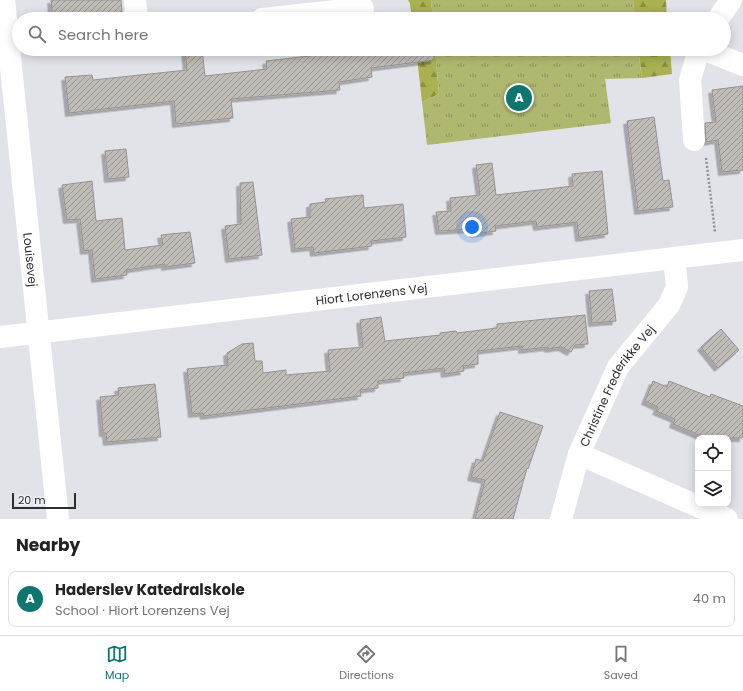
<!DOCTYPE html>
<html lang="en">
<head>
<meta charset="utf-8">
<style>
	:root { --surface:#fff; --page:#f2f2f2; --text:#222; --muted:#767676; --line:#e0e0e0; --accent:#0f766e }
	body { margin:0; font-family:Poppins,sans-serif; background:var(--page); color:var(--text) }
	.controls { position:absolute; right:12px; bottom:12px; display:grid; overflow:hidden; border-radius:8px; box-shadow:0 2px 10px #0003 }
	.controls button { width:36px; height:36px; display:grid; place-items:center; padding:0; border:0; border-bottom:1px solid var(--line); background:var(--surface); color:var(--text); font:20px sans-serif }
	.scale { position:absolute; left:12px; bottom:10px; width:64px; box-sizing:border-box; padding-left:4px; border:2px solid #2e2e30; border-top:0; font-size:11px; line-height:14px; white-space:nowrap; color:#2e2e30; -webkit-text-stroke:3px #eff0f5; paint-order:stroke }
	.you { position:absolute; left:472px; top:227px; width:14px; height:14px; margin:-10px; border:3px solid #fff; border-radius:50%; background:#1a73e8; box-shadow:0 0 0 6px #1a73e833 }
	.badge { display:grid; place-items:center; width:26px; height:26px; border-radius:50%; background:var(--accent); color:#fff; font-size:13px; font-weight:700 }
	.pin { position:absolute; translate:-50% -50%; border:2px solid #fff; box-shadow:0 1px 4px #0006 }
	.list { margin:0; padding:0; list-style:none }
	h2 { display:flex; justify-content:space-between; align-items:center; height:52px; margin:0; padding:0 16px; font-size:17px }
	h2 small { font-size:13px; font-weight:400; color:var(--muted) }
	.list li { display:grid; grid-template-columns:26px 1fr auto; gap:12px; align-items:center; box-sizing:border-box; height:56px; margin:0 8px 8px; padding:0 8px; border:1px solid var(--line); border-radius:8px }
	.list b { display:block; font-size:15px; white-space:nowrap }
	.list p { margin:0; font-size:13px; white-space:nowrap; color:var(--muted) }
	.list em { font-size:13px; font-style:normal; color:var(--muted) }
	.icon { flex:none; width:22px; height:22px; fill:none; stroke:currentColor; stroke-width:2; stroke-linecap:round; stroke-linejoin:round }
	.map { position:relative; flex:none; width:743px; height:519px; overflow:hidden }
	.search { position:absolute; background:var(--surface); box-shadow:0 2px 10px #0003; left:12px; right:12px; top:12px; height:44px; display:flex; align-items:center; gap:10px; box-sizing:border-box; padding:0 14px; border-radius:22px; color:var(--muted); font-size:15px }
	.sheet { height:116px; background:var(--surface) }
	nav { display:flex; justify-content:space-around; align-items:center; box-sizing:border-box; height:56px; border-top:1px solid var(--line); background:var(--surface); font-size:11px; color:var(--muted) }
	nav a { display:grid; justify-items:center; gap:2px }
	nav .on { color:var(--accent) }
	.map>svg:first-child { display:block }
	.forest { fill:url(#forest-firs) }
	.park { fill:url(#park-tufts) }
	.building { fill:url(#building-hatch); stroke:#97928f; filter:url(#shadow) }
	.lines { fill:none; stroke-linecap:round; stroke-linejoin:round }
	.path { stroke:#8e8f93; stroke-width:2.5; stroke-dasharray:2 2; stroke-linecap:butt }
	.minor { stroke:#fff; stroke-width:22 }
	.labels { text-anchor:middle; dominant-baseline:central; stroke-width:3.5; stroke-linejoin:round; paint-order:stroke }
	.street-label { font-size:12px; fill:#2e2e30; stroke:#eff0f5 }
</style>
</head>
<body>
<div class="map">
<svg width="743" height="519" viewBox="0 0 743 519">
	<defs>
		<pattern id="forest-firs" width="22" height="20" patternUnits="userSpaceOnUse"><rect width="22" height="20" fill="#a9b150"/><path d="M5 1l3.5 6h-7zM16 11l3.5 6h-7z" fill="#8a9043"/></pattern>
		<pattern id="park-tufts" width="24" height="20" patternUnits="userSpaceOnUse"><rect width="24" height="20" fill="#b0b86f"/><path d="M3 7l-1-3M5 7V3M7 7l1-3M15 17l-1-3M17 17v-4M19 17l1-3" fill="none" stroke="#90965c"/></pattern>
		<pattern id="building-hatch" width="6" height="6" patternUnits="userSpaceOnUse"><rect width="6" height="6" fill="#bfbbb7"/><path d="M-1 1l2-2M0 6l6-6M5 7l2-2" fill="none" stroke="#9c9895"/></pattern>
		<filter id="shadow"><feDropShadow dx="-3.5" dy="3.5" stdDeviation="0" flood-color="#0004"/></filter>
	</defs>
	<rect width="100%" height="100%" fill="#e2e3e8"/>
	<g class="forest">
		<polygon points="408,0 431,0 433,19 412,19 410,4"/>
		<polygon points="633,0 666,0 667,19 635,19"/>
		<polygon points="416,49 435,49 439,94 422,102"/>
		<polygon points="638,49 670,49 672,74 642,78"/>
	</g>
	<g class="park">
		<polygon points="431,0 633,0 635,19 433,19"/>
		<polygon points="435,49 638,49 642,78 605,79 611,123 427,145 422,102 439,94"/>
	</g>
	<g class="building">
		<polygon points="51,0 121,0 122,12 53,19"/>
		<polygon points="185,49 202,49 205,76 267,69 266,61 352,51 352,49 434,49 434,60 371,68 372,77 339,82 340,90 231,99 233,118 176,124 174,101 69,113 65,77 92,75 93,80 187,70"/>
		<polygon points="743,86 743,170 722,172 718,140 706,142 705,123 716,122 712,90"/>
		<polygon points="654,117 663,181 669,180 673,207 638,211 627,121"/>
		<polygon points="126,149 129,177 108,179 105,151"/>
		<polygon points="492,163 496,195 573,186 572,174 602,171 608,234 579,238 577,222 537,227 536,221 495,226 496,231 474,234 474,229 439,231 436,212 451,211 450,198 480,195 476,165"/>
		<polygon points="92,181 96,221 122,218 125,250 163,245 161,235 190,232 195,263 165,267 165,264 126,270 127,275 95,279 92,250 84,251 80,219 67,220 62,185"/>
		<polygon points="253,182 262,255 229,259 225,226 241,224 240,183"/>
		<polygon points="363,195 364,208 403,204 406,237 371,241 372,246 314,253 313,247 295,249 291,219 310,217 310,204 326,202 325,199"/>
		<polygon points="612,289 616,321 592,323 589,291"/>
		<polygon points="585,315 588,344 575,345 571,352 561,347 548,349 548,347 522,350 522,346 478,351 478,364 463,366 464,371 445,374 444,368 403,373 404,378 378,381 378,388 360,390 361,396 204,416 203,413 192,414 187,369 228,365 227,353 242,344 253,343 255,361 262,361 263,373 286,370 286,375 330,371 328,350 363,347 360,320 381,317 385,341 440,335 440,333 456,331 457,333 497,328 497,324"/>
		<polygon points="721,329 739,350 718,368 701,347"/>
		<polygon points="653,381 667,387 669,381 710,397 711,394 743,406 743,438 706,438 673,424 675,419 656,411 658,407 645,401"/>
		<polygon points="155,384 161,437 107,442 106,433 103,433 100,397 119,395 118,388"/>
		<polygon points="500,412 543,426 528,469 527,468 513,519 475,519 485,480 471,477 476,459 483,461"/>
	</g>
	<g class="lines">
		<polyline class="path" points="706,158 715,232"/>
		<g class="minor">
			<path id="s1" d="M4,0L58,519"/>
			<polyline points="135,0 137,19"/>
			<polyline points="262,19 363,8"/>
			<polyline points="718,19 731,0"/>
			<polyline points="703,49 743,65"/>
			<polyline points="694,140 690,80 699,49"/>
			<path id="s2" d="M0,337L743,250"/>
			<polyline points="579,454 727,519"/>
			<path id="s3" d="M561,519L579,454L618,367L669,305L677,287L674,258"/>
		</g>
	</g>
	<g class="labels">
		<g class="street-label">
			<text stroke="none"><textPath href="#s1" startOffset="261">Louisevej</textPath></text>
			<text stroke="none"><textPath href="#s2" startOffset="374">Hiort Lorenzens Vej</textPath></text>
			<text stroke="none"><textPath href="#s3" startOffset="146">Christine Frederikke Vej</textPath></text>
		</g>
	</g>
</svg>
<div class="controls">
<button><svg class="icon" aria-label="locate" viewBox="0 0 24 24"><circle cx="12" cy="12" r="6"/><path d="M12 2v4M12 18v4M2 12h4M18 12h4"/></svg></button>
<button><svg class="icon" aria-label="layers" viewBox="0 0 24 24"><path d="M12 4l9 5-9 5-9-5zM3 14l9 5 9-5"/></svg></button>
</div>
<div class="scale">20 m</div>
<div class="you"></div>
<div class="pin badge" style="left:519px;top:98px">A</div>
<div class="search"><svg class="icon" aria-label="search" viewBox="0 0 24 24"><circle cx="10" cy="10" r="6"/><path d="M15 15l6 6"/></svg>Search here</div>
</div>
<section class="sheet">
<h2>Nearby<small></small></h2>
<ul class="list">
<li><span class="badge">A</span><div><b>Haderslev Katedralskole</b><p>School · Hiort Lorenzens Vej</p></div><em>40 m</em></li>
</ul>
</section>
<nav>
<a class="on"><svg class="icon" aria-label="map" viewBox="0 0 24 24"><path d="M3 6l6-2 6 2 6-2v14l-6 2-6-2-6 2zM9 4v14M15 6v14"/></svg>Map</a>
<a><svg class="icon" aria-label="directions" viewBox="0 0 24 24"><path d="M12 3l9 9-9 9-9-9zM9 14v-3h6M13 9l2 2-2 2"/></svg>Directions</a>
<a><svg class="icon" aria-label="saved" viewBox="0 0 24 24"><path d="M7 4h10v16l-5-4-5 4z"/></svg>Saved</a>
</nav>
</body>
</html>
